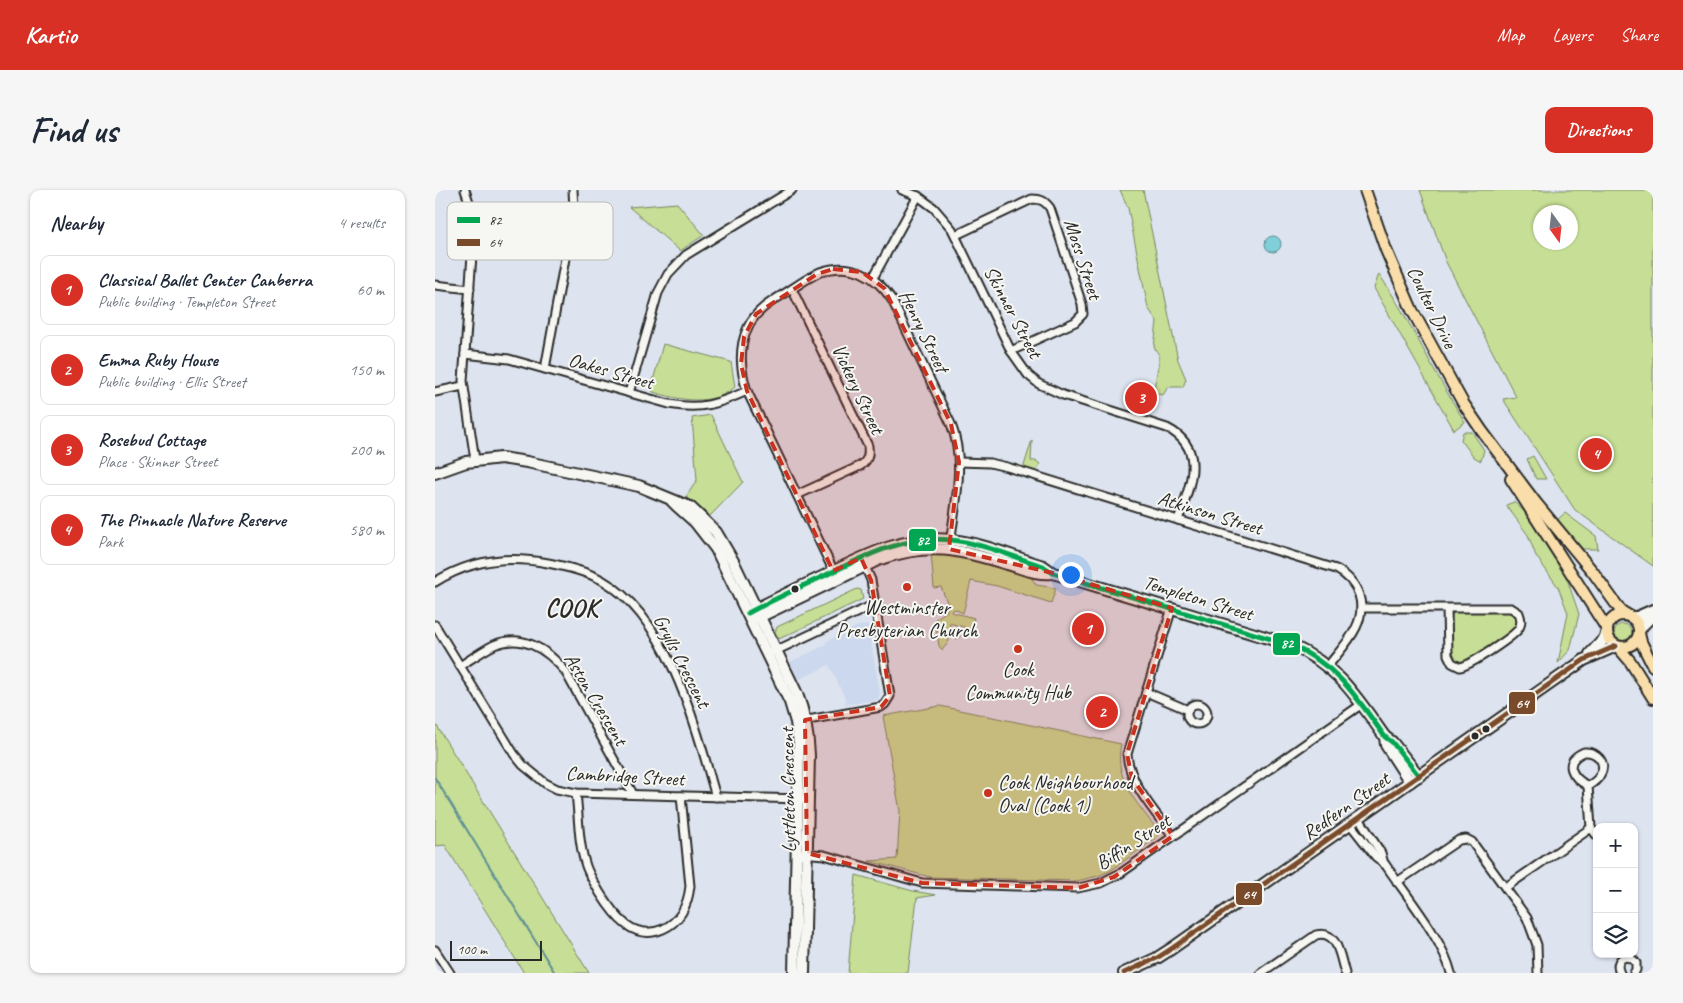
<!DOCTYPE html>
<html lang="en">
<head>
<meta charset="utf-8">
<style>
	:root { --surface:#fff; --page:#f6f6f7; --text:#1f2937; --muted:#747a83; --line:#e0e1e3; --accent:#d93025 }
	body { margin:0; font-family:Caveat,sans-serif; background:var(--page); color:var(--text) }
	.controls { position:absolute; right:15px; bottom:15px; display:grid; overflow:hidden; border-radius:10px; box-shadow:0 1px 4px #0004 }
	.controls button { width:45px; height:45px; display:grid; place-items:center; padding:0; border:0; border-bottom:1px solid var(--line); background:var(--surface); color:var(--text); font:25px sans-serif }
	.compass { position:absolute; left:1098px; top:15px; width:45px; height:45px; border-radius:50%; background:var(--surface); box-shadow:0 1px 4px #0004; rotate:165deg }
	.scale { position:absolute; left:15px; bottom:12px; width:92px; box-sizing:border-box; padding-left:5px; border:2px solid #2b2b2b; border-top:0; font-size:14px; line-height:18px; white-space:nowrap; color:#2b2b2b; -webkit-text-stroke:4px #f6f6f2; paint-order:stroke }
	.you { position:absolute; left:635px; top:384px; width:18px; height:18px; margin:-12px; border:4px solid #fff; border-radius:50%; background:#1a73e8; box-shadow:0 0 0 8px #1a73e833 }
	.badge { display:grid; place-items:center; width:32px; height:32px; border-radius:50%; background:var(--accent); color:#fff; font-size:16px; font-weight:700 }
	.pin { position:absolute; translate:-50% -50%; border:2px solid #fff; box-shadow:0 1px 5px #0006 }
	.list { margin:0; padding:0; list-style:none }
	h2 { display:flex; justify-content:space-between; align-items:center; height:65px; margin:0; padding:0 20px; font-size:21px }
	h2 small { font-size:16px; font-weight:400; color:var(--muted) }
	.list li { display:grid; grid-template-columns:32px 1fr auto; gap:15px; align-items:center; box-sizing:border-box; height:70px; margin:0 10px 10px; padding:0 10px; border:1px solid var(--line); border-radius:10px }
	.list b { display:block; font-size:19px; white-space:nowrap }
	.list p { margin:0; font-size:16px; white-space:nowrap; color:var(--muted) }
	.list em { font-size:16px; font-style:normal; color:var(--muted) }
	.icon { flex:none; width:28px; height:28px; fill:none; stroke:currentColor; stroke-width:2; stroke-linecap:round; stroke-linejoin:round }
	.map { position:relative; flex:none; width:1218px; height:783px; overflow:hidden; border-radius:10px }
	header { display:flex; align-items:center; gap:30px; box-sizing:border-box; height:70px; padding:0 25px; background:var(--accent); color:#fff }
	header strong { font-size:24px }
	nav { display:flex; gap:28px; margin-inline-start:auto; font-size:18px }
	.intro { display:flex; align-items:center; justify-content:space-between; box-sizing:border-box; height:120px; padding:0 30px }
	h1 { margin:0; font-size:35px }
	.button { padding:12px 22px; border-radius:10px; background:var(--accent); color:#fff; font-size:18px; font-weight:700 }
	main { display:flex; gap:30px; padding:0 30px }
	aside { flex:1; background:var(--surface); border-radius:10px; box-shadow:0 1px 4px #0004 }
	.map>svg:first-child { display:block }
	.built { fill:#cbd8ed }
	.green { fill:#c6de95; stroke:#788460; fill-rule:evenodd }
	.water { fill:#80d0da; stroke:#5e8e94 }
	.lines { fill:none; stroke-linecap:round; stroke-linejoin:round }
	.stream { stroke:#5e8e94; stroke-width:2 }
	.street-casing { stroke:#2b2b2b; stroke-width:11 }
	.secondary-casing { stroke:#2b2b2b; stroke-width:14 }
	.primary-casing { stroke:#2b2b2b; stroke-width:14 }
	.street { stroke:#f6f6f2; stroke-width:7 }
	.secondary { stroke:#f6f6f2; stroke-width:10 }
	.primary { stroke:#f9deab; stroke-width:10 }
	.bus-1-casing { stroke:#f6f6f2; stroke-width:9 }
	.bus-2-casing { stroke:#f6f6f2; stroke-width:9 }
	.bus-1 { stroke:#00a651; stroke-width:5 }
	.bus-2 { stroke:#7a4b2a; stroke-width:5 }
	.marked { fill:#c8321e; fill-opacity:0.2; stroke:#c8321e; stroke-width:4; stroke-dasharray:10 6; stroke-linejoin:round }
	.poi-dot { fill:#c8321e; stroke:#f6f6f2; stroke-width:2 }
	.bus-dot { fill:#2b2b2b; stroke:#f6f6f2; stroke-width:2 }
	.labels { text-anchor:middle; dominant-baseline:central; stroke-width:4; stroke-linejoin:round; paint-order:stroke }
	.street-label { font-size:20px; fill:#2b2b2b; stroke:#f6f6f2 }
	.poi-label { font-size:20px; fill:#2b2b2b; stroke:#f6f6f2 }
	.district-label { font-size:25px; font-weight:bold; letter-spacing:1px; fill:#2b2b2b; stroke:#f6f6f2 }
	.key { fill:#f6f6f2; stroke:#b9b9b6; stroke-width:1 }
	.key-label { font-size:14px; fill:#2b2b2b }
	.line-badge { stroke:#f6f6f2; stroke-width:2 }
	.badge-label { font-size:14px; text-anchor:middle; font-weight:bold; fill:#fff }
</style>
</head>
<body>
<header>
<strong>Kartio</strong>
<nav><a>Map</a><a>Layers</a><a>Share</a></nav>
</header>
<div class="intro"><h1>Find us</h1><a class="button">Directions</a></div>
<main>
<aside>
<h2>Nearby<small>4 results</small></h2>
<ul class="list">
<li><span class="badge">1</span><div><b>Classical Ballet Center Canberra</b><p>Public building · Templeton Street</p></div><em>60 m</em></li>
<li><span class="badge">2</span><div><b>Emma Ruby House</b><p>Public building · Ellis Street</p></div><em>150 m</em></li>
<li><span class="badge">3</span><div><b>Rosebud Cottage</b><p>Place · Skinner Street</p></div><em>200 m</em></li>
<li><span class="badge">4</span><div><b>The Pinnacle Nature Reserve</b><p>Park</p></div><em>580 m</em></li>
</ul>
</aside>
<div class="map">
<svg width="1218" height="783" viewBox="0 0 1218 783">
	<rect width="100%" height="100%" fill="#dde4ef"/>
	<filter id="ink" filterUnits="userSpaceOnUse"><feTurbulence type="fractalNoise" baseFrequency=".02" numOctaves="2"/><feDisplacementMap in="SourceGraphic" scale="10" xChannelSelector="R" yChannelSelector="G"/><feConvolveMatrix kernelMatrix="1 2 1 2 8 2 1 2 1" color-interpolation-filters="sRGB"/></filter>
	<g filter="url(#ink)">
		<polygon class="built" points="433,435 445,504 442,510 409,515 411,510 394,475 363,490 355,472 391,455 390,452 423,436"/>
		<g class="green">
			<polygon points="685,0 708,0 743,170 751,189 748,197 733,197 728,205 718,203 724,172 724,165 719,157 722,131 713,118 693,18"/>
			<path d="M985,0H1218V376L1140,320L1068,209L1081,207L1011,72ZM1106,22H1136V52H1106Z"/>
			<polygon points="242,13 269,45 245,61 194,17"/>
			<path d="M944,84C976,131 999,184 1030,232L1019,240L939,98Z"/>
			<path d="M228,154L296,172L300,197C277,217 244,210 218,202L216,198Z"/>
			<polygon points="276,225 308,292 275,326 251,307 262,290 257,228"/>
			<polygon points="1028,242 1037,242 1049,260 1046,271 1039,267 1026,250"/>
			<polygon points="597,250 596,271 601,271 605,274 601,283 588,279"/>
			<polygon points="1098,266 1111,289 1101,289 1092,269"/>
			<polygon points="1079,312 1093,325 1131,386 1144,424 1135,460 1123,473 1133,423 1123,397 1101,366 1093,345 1071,315"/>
			<polygon points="1130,323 1161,346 1163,359 1148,359 1122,330"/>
			<path d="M496,363C530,364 564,377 596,387L601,395L621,398L616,413L562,396L536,391L528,423L519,419L516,422L539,428L536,439L514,433L517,440L521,438L525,447L521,449L517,440L513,453L507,460L504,456L500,429L512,421V412L506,397L499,398Z"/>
			<polygon points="422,399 426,400 428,409 344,449 340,442 342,437"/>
			<path d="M1072,421C1082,423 1084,432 1079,440L1031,473L1025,474L1019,470L1016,463V427L1018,423L1022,422Z"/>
			<circle cx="1188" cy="443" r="9"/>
			<path d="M505,516L686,554C678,590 704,615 724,642V646L675,681L663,686L642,691L495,687L434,671L462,669L465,621L448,526Z"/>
			<polygon points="0,533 154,783 89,783 10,655 0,656"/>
			<polygon points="421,685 478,701 501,705 482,708 473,783 413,783"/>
		</g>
		<circle class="water" cx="838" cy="54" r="8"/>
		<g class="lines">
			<polyline class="stream" points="0,588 120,783"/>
			<defs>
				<g id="street">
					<polyline points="30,0 38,24 39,37 28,191 40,270"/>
					<path d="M467,0L483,6L499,18L517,39L576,161L593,185L604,194L628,205L732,238C773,259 754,297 743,330"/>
					<path d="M521,45L597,9C606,9 610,11 615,18L647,114L648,124L640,132L576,161"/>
					<polyline points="438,88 483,6"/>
					<polyline points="0,95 35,99"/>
					<path d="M357,99L433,256C434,265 433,271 425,276L362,305"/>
					<path d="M30,164L74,169L234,214C266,220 283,214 312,201"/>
					<polyline points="110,179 139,19 138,0"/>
					<polyline points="0,202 28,196"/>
					<polyline points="194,203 223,103 233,84 251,65 357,0"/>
					<path d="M524,272L555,273L572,277L901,379C912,385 920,393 924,405C933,434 909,455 893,476"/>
					<path d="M400,384L312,201C305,179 303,158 313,137C321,120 337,111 352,102C363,95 374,87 385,82C416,71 441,85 457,110L516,234C531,272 520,314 515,354"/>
					<path d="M0,392C35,370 73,365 113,373C132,377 150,381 167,390C234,428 261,537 281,607"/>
					<path d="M737,418L692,564C694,594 721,623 738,646"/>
					<path d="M926,418H1012L1013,465L1017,473L1025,477C1034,476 1080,446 1084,438C1087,433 1086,428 1084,423L1076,418H1012"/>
					<polyline points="0,435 79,564 88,575 110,593 122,599 141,603 367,609"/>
					<polyline points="338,462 440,414"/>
					<path d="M25,476C36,469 47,461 59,455C87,443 112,459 130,481L198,604"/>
					<polyline points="711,502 753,520"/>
					<circle cx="762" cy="524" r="10"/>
					<polyline points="367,531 446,517 450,514 455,506 436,390 428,372"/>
					<path d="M1149,562C1161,561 1173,572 1165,585C1163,590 1158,593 1153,596C1138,588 1126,572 1149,562Z"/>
					<polyline points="1153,596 1156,638"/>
					<path d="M141,603C144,627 143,653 151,676C154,685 160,694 165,703C179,725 198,752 228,739C246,731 253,714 255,696L246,606"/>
					<polyline points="924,628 946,663 949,674"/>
					<path d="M915,634L941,667L950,674C970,704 1008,749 1016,783"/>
					<polyline points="367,663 389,665 487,693 643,698 666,693 686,683 927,514"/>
					<polyline points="962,692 1024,650 1031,649 1037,652 1092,728 1102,755 1103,783"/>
					<polyline points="1071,697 1156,638 1162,646"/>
					<polyline points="0,760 15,783"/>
					<path d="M826,783L881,745C903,739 905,768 910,783"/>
					<path d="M1185,783C1178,770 1192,761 1201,773V780L1199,783"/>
				</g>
				<g id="secondary">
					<path d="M0,283L31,272L66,268L92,272L204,296L255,317L281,342L298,371L362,504C370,524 373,543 374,565L369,783"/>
					<polyline points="237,311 242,316 260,332 281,359 355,512 361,532 364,554 359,783"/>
					<path d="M313,423C338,410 363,398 389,386C430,366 469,345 516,350C547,353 578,367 608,376L618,383L856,455C904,477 920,505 950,547L957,552L984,586"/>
					<polyline points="1195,427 1202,427 1218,420"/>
					<path d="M320,429L445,369C495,352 523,359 572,374C587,378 602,385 617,383"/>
					<polyline points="1204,441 1208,435 1218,425"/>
					<polyline points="1155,464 1169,449 1172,441"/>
					<polyline points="950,547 951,555 975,592"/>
					<polyline points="689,783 722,768 736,759 1149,470 1181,456"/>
				</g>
				<g id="primary">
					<polyline points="930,0 951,60 977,120 1028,213 1047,241 1101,313 1158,382 1186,421 1194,426"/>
					<polyline points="1076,289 1172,439"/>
					<circle cx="1188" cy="441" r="16"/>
					<polyline points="1204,443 1206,452 1218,476"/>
					<polyline points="1183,457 1195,471 1218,508"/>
				</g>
			</defs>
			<use href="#street" class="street-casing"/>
			<use href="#secondary" class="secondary-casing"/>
			<use href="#primary" class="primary-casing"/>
			<use href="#street" class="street"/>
			<use href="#secondary" class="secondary"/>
			<use href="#primary" class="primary"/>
			<defs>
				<path id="bus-1" d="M313,423C338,410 363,398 389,386C430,366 469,345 516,350C547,353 578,367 608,376L618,383L856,455C904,477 920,505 950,547L957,552L984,586"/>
				<polyline id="bus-2" points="689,783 722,768 736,759 1149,470 1181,456"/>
			</defs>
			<use href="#bus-1" class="bus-1-casing"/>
			<use href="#bus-2" class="bus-2-casing"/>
			<use href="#bus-1" class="bus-1"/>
			<use href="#bus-2" class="bus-2"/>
		</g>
	</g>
	<path class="marked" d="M398,79L427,82L449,98L516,234L524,272L514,359L618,383L737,418L692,564L697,588L738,646L679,687L643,698L487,693L372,663L370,530L446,517L455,506L436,390L426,368L398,381L312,201L306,174L309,147L321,124L382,84Z"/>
	<g class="poi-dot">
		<circle cx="472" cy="397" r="5"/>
		<circle cx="583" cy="459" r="5"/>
		<circle cx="553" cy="603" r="5"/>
	</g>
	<g class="bus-dot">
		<circle cx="360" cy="399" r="4.5"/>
		<circle cx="1051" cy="539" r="4.5"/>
		<circle cx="1040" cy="546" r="4.5"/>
	</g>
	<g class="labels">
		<g class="street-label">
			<text transform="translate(648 69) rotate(72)">Moss Street</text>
			<text transform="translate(997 117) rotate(64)">Coulter Drive</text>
			<text transform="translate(578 122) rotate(62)">Skinner Street</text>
			<text transform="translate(489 141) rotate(64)">Henry Street</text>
			<text transform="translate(176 181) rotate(16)">Oakes Street</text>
			<text transform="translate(423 199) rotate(65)">Vickery Street</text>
			<text transform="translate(775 323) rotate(17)">Atkinson Street</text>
			<text transform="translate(763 408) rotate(17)">Templeton Street</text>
			<text transform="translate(247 471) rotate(63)">Grylls Crescent</text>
			<text transform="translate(161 509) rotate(59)">Aston Crescent</text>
			<text transform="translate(190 586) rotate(3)">Cambridge Street</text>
			<text transform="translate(353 600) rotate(-91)">Lyttleton Crescent</text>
			<text transform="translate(911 616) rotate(-35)">Redfern Street</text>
			<text transform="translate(698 652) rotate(-33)">Biffin Street</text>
		</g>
		<g class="poi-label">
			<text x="472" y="417">Westminster<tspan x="472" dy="23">Presbyterian Church</tspan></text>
			<text x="583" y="479">Cook<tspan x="583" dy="23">Community Hub</tspan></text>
			<text x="563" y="592" text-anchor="start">Cook Neighbourhood<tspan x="563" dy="23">Oval (Cook 1)</tspan></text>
		</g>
		<g class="district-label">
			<text x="137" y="418">COOK</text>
		</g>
	</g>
	<rect x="12" y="12" width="166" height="58" rx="8" class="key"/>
	<rect x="22" y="27" width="23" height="6" fill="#00a651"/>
	<rect x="22" y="49" width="23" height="7" fill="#7a4b2a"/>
	<g class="key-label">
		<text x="54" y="35">82</text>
		<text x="54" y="57">64</text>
	</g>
	<g class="line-badge">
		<rect x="473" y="338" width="29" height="24" rx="5" fill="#00a651"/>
		<rect x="837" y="442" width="29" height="24" rx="5" fill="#00a651"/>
		<rect x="1073" y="501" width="28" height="24" rx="5" fill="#7a4b2a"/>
		<rect x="800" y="692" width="28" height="24" rx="5" fill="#7a4b2a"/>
	</g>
	<g class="badge-label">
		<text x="488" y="355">82</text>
		<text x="852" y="458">82</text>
		<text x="1087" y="518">64</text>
		<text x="814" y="709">64</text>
	</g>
</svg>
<div class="controls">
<button>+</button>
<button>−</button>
<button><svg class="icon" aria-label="layers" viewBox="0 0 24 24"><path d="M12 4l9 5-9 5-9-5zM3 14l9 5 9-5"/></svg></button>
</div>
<svg class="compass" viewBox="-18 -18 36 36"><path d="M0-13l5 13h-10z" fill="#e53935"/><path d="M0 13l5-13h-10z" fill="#747a83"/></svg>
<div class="scale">100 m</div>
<div class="you"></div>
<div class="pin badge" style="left:653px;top:439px">1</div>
<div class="pin badge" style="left:667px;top:522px">2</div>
<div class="pin badge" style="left:706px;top:208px">3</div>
<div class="pin badge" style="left:1161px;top:264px">4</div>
</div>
</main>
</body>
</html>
